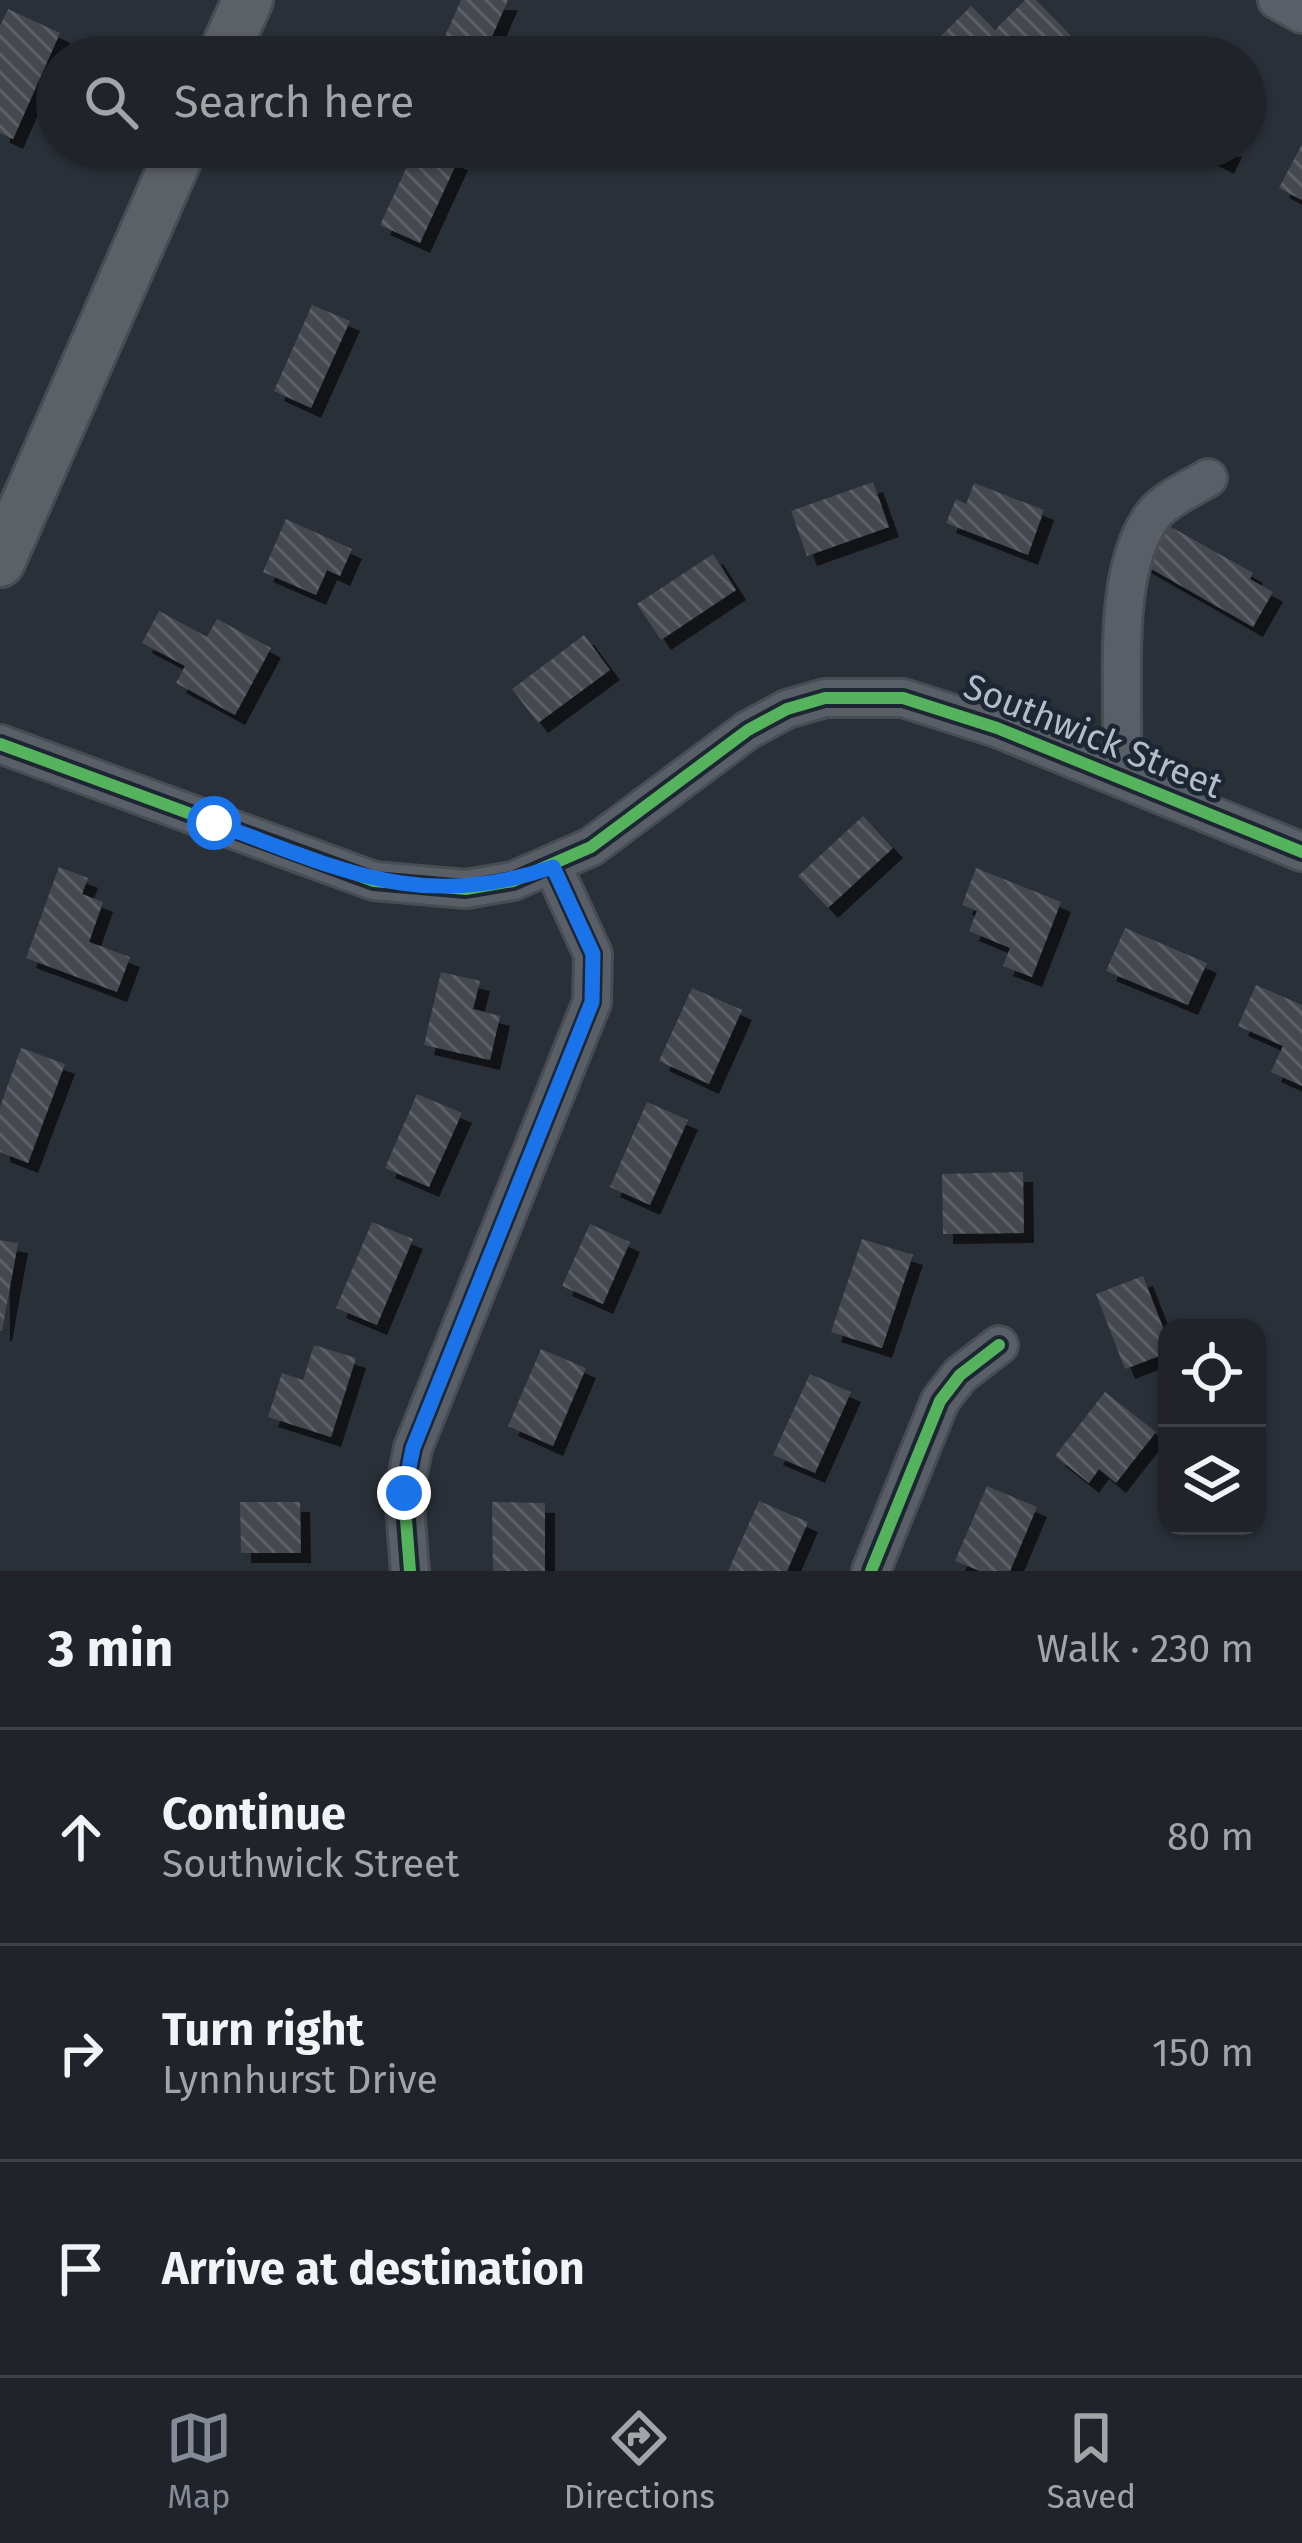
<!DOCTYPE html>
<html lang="en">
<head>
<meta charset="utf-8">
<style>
	:root { --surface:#20242a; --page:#282c32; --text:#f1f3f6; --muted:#a2a4a8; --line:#3d4147; --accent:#848b96 }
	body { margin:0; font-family:"Fira Sans",sans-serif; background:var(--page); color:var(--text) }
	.controls { position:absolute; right:36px; bottom:36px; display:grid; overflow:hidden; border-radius:24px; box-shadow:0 3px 9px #0004 }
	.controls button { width:108px; height:108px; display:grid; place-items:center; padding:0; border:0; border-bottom:3px solid var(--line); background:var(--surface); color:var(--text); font:60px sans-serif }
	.stop { position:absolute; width:36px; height:36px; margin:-27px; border:9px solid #1a73e8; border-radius:50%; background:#fff }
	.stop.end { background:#1a73e8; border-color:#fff; box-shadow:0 3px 12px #0008 }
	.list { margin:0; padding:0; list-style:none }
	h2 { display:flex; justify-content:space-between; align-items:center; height:156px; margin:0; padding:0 48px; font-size:51px }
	h2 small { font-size:39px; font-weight:400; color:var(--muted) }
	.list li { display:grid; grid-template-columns:78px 1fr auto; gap:36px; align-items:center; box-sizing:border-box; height:216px; padding:0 48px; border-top:3px solid var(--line) }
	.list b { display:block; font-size:45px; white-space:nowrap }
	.list p { margin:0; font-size:39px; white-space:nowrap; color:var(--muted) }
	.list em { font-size:39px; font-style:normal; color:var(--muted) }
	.icon { flex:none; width:66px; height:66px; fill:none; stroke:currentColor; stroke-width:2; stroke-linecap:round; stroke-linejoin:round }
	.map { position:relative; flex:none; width:1302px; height:1571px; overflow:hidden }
	.search { position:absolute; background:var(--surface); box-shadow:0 3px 9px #0004; left:36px; right:36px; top:36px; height:132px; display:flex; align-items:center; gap:30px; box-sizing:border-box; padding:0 42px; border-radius:66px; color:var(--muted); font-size:45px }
	.sheet { height:804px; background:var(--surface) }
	nav { display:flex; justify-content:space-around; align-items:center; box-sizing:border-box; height:168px; border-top:3px solid var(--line); background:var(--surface); font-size:33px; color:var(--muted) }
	nav a { display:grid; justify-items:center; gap:6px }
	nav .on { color:var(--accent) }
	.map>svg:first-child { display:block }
	.building { fill:url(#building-back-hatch); filter:url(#shadow) }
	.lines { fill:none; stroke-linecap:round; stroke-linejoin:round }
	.minor-casing { stroke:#484c53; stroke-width:42 }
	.major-casing { stroke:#484c55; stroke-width:54 }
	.minor { stroke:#5a5e66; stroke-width:36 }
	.major { stroke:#5c6168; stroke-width:48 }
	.cycleway-casing { stroke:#1d2633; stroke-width:20 }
	.cycleway { stroke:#56b35d; stroke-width:12 }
	.route { stroke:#1a73e8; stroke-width:15 }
	.labels { text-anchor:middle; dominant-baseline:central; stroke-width:9; stroke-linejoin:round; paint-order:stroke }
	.street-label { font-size:36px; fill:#b4bcc9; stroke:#1d2633 }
</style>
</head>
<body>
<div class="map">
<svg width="1302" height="1571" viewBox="0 0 1302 1571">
	<defs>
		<pattern id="building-back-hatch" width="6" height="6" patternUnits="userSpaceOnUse" patternTransform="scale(3)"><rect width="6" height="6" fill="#444950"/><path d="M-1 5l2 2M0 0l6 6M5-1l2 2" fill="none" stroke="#5d6168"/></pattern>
		<filter id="shadow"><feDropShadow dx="10" dy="10" stdDeviation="0" flood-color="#0009"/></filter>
	</defs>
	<rect width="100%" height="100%" fill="#2a3038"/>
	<g class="building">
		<polygon points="461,0 508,0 483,57 436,57"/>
		<polygon points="1025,0 1036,0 1092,57 985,57 972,44 959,57 935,57 928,49 971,6 995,30"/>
		<polygon points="8,9 60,33 13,139 0,133 0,26"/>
		<polygon points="1302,144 1302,200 1279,188"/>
		<polygon points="416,147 458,160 420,243 380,225"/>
		<polygon points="1190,147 1232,147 1224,164"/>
		<polygon points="312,305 350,321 311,408 274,391"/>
		<polygon points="873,482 889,527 807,556 791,511"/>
		<polygon points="974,483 1044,510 1028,555 946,523 956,499 966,504"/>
		<polygon points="286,519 352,549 340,576 327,570 316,595 263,572"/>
		<polygon points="1164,523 1253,573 1250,579 1273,592 1253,627 1141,563"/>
		<polygon points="713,554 736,590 661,640 637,604"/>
		<polygon points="159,611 207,637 217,619 271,648 235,715 176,683 185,666 142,643"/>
		<polygon points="584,635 610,670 538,723 512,689"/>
		<polygon points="863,816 893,848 828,908 798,876"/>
		<polygon points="59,867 88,878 82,894 103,902 89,942 130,957 117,992 26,958"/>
		<polygon points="976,868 1061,902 1032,977 1003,966 1010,948 969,931 977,911 962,905"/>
		<polygon points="1125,928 1207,963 1188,1005 1106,971"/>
		<polygon points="441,972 480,981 473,1009 500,1016 490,1060 424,1045"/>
		<polygon points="1256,985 1302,1005 1302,1086 1271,1072 1283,1046 1238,1026"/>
		<polygon points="692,988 742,1010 709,1084 659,1061"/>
		<polygon points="21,1048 65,1064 28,1163 0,1152 0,1107"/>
		<polygon points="417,1094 462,1113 429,1187 385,1168"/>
		<polygon points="647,1102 688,1120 650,1205 610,1187"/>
		<polygon points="1023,1172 1024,1233 943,1234 942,1174"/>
		<polygon points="372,1222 413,1239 377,1325 336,1308"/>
		<polygon points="590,1224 630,1242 603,1304 562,1286"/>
		<polygon points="862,1239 913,1255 882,1348 831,1332"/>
		<polygon points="0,1240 18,1243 2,1331 0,1331"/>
		<polygon points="1143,1276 1167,1338 1167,1353 1125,1369 1096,1294"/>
		<polygon points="314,1345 356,1358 331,1437 268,1417 282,1373 303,1380"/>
		<polygon points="541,1349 586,1368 553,1446 508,1426"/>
		<polygon points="810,1374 851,1392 815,1473 773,1455"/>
		<polygon points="1105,1392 1156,1432 1116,1483 1099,1469 1089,1483 1055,1456"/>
		<polygon points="987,1486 1037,1507 1010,1571 980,1571 955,1561"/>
		<polygon points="759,1501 808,1522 787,1571 728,1571"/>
		<polygon points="240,1502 300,1502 301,1553 241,1553"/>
		<polygon points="492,1502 545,1503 545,1571 493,1571"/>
	</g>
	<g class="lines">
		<defs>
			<g id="minor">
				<polyline points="1277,0 1302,14"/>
				<polyline points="0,744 374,881 466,889 513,881 591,847 748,730 787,709 825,698 903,698 997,728 1302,852"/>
				<path d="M1121,778C1127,702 1107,575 1154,514C1166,499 1192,488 1208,478"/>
				<polyline points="410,1571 404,1494 413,1448 592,1002 593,954 553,867"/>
				<polyline points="871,1571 940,1401 960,1375 999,1345"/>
			</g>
			<g id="major">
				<polyline points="222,57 248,0"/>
				<polyline points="0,562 182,147"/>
			</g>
		</defs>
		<use href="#minor" class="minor-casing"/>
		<use href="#major" class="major-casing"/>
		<use href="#minor" class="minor"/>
		<use href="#major" class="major"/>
		<defs>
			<g id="cycleway">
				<polyline points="0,744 374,881 466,889 513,881 591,847 748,730 787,709 825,698 903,698 997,728 1302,852"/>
				<polyline points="410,1571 404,1494 413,1448 592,1002 593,954 553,867"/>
				<polyline points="871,1571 940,1401 960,1375 999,1345"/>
			</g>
		</defs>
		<use href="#cycleway" class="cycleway-casing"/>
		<use href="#cycleway" class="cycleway"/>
	</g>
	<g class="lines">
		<path class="route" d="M214,823C339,868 418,913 553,867L593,954L592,1002L413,1448L404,1493"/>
	</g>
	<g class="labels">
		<g class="street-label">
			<text transform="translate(1093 736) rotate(22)">Southwick Street</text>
		</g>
	</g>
</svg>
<div class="controls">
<button><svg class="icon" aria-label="locate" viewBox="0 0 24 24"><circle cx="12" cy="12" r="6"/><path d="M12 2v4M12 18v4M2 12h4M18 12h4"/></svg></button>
<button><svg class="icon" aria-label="layers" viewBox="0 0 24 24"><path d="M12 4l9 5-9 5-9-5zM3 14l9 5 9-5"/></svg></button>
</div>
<div class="stop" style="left:214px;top:823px"></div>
<div class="stop end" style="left:404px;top:1493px"></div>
<div class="search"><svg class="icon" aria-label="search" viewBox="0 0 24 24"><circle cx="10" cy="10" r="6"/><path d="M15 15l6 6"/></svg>Search here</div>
</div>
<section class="sheet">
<h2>3 min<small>Walk · 230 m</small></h2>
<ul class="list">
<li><svg class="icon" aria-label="ahead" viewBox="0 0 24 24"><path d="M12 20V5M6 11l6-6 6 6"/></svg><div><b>Continue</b><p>Southwick Street</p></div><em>80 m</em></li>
<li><svg class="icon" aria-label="right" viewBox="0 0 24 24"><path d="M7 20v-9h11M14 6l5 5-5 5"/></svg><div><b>Turn right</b><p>Lynnhurst Drive</p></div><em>150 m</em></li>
<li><svg class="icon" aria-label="arrive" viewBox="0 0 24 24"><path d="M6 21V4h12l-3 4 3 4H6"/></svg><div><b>Arrive at destination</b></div></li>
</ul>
</section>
<nav>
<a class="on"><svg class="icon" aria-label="map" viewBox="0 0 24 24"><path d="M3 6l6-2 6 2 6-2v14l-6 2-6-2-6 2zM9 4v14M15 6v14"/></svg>Map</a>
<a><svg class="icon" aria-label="directions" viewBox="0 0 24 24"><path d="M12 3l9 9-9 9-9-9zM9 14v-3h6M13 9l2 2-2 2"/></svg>Directions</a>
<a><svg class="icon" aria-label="saved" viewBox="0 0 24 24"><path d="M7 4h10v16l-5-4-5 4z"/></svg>Saved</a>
</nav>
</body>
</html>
